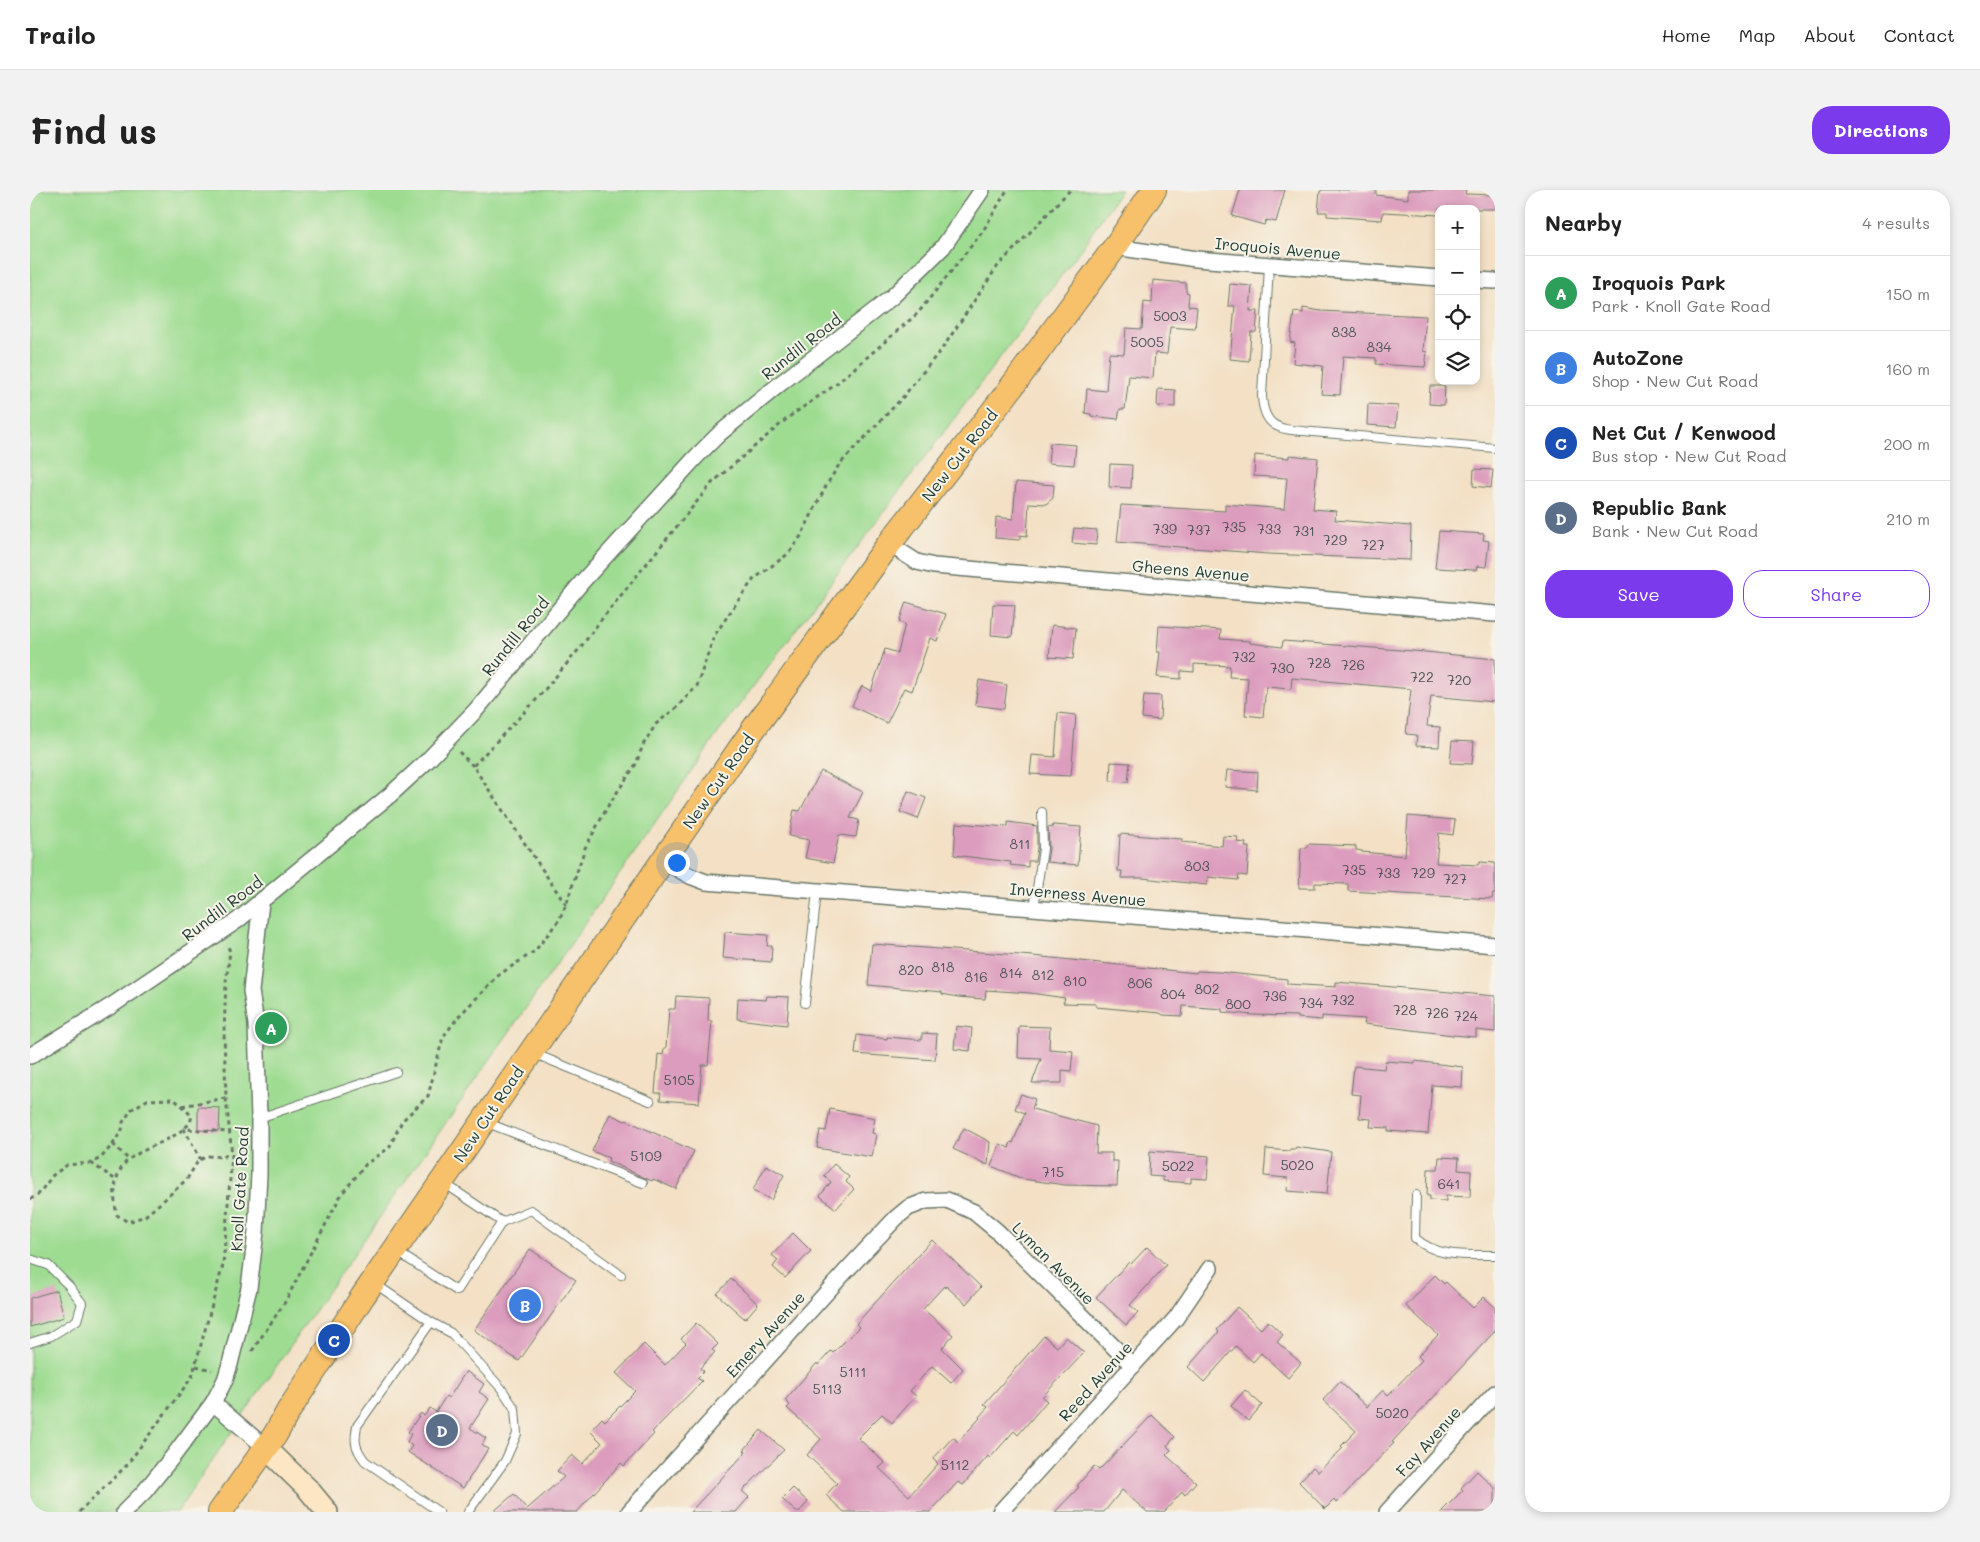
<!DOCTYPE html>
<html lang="en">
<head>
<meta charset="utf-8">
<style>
	:root { --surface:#fff; --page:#f2f2f2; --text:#222; --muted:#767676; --line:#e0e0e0; --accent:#7c3aed }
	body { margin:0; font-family:Mali,sans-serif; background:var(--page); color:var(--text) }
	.controls { position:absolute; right:15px; top:15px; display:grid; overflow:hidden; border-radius:10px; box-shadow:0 2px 8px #0003 }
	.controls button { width:45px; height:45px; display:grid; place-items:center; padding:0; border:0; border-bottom:1px solid var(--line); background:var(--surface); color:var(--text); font:25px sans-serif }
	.you { position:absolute; left:646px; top:672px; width:18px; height:18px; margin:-12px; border:4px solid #fff; border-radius:50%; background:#1a73e8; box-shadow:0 0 0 8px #1a73e833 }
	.badge { display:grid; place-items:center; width:32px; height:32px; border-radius:50%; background:var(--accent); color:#fff; font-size:16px; font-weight:700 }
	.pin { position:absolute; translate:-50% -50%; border:2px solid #fff; box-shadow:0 1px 5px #0006 }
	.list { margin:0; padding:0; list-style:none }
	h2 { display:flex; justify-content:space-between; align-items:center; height:65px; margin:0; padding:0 20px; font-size:21px }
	h2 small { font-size:16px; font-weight:400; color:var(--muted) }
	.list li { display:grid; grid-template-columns:32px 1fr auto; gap:15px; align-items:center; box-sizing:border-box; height:75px; padding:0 20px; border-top:1px solid var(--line) }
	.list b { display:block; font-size:19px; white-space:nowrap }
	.list p { margin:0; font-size:16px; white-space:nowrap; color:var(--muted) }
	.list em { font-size:16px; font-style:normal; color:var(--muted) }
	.actions { display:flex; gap:10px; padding:15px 20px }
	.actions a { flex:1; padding:11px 0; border:1px solid var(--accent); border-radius:20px; text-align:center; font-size:18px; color:var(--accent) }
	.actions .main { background:var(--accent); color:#fff }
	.icon { flex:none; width:28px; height:28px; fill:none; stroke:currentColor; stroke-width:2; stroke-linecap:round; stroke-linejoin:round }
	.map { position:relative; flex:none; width:1465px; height:1322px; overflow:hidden; border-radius:20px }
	header { display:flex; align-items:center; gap:30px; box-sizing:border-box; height:70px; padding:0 25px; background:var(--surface); border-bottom:1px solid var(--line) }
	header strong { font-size:24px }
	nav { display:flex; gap:28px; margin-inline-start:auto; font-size:18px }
	.intro { display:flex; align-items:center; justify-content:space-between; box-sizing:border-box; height:120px; padding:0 30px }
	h1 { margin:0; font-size:35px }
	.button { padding:12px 22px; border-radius:20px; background:var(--accent); color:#fff; font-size:18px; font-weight:700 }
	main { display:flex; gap:30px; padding:0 30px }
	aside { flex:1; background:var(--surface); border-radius:20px; box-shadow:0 2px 8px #0003 }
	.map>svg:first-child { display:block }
	.green { fill:#9ddc91; stroke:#5e8c62 }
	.building { fill:#dc9cbd }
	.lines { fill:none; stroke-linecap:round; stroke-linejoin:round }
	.lane-casing { stroke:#697667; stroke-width:10 }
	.street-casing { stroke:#697667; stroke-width:18 }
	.secondary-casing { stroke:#697667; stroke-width:24 }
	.primary-casing { stroke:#697667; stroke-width:26 }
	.path { stroke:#697667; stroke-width:3; stroke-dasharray:4 4; stroke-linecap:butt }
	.lane { stroke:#fff; stroke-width:8 }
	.street { stroke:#fff; stroke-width:15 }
	.secondary { stroke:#fce6c4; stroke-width:21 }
	.primary { stroke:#f7c06b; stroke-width:24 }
	.labels { text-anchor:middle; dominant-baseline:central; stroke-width:4; stroke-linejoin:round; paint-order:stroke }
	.number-label { font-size:14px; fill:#4e5556 }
	.street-label { font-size:16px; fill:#1f3d34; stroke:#f7f3e8 }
</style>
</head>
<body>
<header>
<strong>Trailo</strong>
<nav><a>Home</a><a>Map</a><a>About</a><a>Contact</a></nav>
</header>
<div class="intro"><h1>Find us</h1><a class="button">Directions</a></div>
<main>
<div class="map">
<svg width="1465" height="1322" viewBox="0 0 1465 1322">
	<rect width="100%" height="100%" fill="#f7f3e8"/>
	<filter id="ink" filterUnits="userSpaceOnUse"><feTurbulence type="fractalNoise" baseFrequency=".02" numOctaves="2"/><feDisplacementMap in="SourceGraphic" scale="10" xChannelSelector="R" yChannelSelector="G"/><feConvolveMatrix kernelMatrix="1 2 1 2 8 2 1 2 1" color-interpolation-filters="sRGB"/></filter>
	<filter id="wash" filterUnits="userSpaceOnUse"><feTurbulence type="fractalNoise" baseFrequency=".0096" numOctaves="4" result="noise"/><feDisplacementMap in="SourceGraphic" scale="20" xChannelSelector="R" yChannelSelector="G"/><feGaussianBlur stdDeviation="1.12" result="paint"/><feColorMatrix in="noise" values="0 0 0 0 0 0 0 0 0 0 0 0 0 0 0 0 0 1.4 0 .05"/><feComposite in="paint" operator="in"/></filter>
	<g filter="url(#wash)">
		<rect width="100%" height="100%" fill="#f3e0c5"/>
		<polygon class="green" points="0,0 1091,0 1046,66 686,546 278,1130 147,1322 0,1322"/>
		<g id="blocks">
			<g class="building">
				<polygon points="1210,0 1255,0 1246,32 1236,30 1234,35 1202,26"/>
				<polygon points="1293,0 1346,0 1346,5 1378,9 1378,0 1436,0 1435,4 1465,5 1465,19 1409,19 1409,25 1353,22 1352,30 1297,26 1297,22 1288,22 1290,1"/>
				<polygon points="1123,90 1156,93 1156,102 1159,103 1158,116 1167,117 1165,139 1140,137 1137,164 1125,163 1123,188 1099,186 1095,219 1090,219 1088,229 1061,226 1061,224 1055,223 1057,199 1076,201 1079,163 1094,164 1096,138 1112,139 1114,112 1122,113"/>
				<polygon points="1200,94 1222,96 1220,121 1228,121 1226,142 1221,142 1219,171 1200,169 1205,116 1198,116"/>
				<polygon points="1273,118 1291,121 1396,126 1393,161 1397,162 1395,177 1346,174 1346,168 1313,166 1310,205 1291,204 1293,176 1263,173 1265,153 1260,152 1264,122 1273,123"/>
				<polygon points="1400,196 1415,196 1414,215 1399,214"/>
				<polygon points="1128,199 1145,200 1145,217 1127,216"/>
				<polygon points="1338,214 1368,216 1366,237 1337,235"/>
				<polygon points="1020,253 1046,255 1044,275 1018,273"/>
				<polygon points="1225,265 1259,268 1259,265 1288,268 1283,319 1306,321 1305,330 1381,336 1380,370 1238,364 1087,352 1091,315 1195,321 1195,314 1254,319 1257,288 1224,286"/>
				<polygon points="1080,274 1102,275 1101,298 1079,297"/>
				<polygon points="1444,279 1463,280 1461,298 1443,296"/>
				<polygon points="986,292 1024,295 1023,308 1016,314 999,313 997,346 990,345 990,350 965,348 966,327 983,329"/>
				<polygon points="1044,338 1067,340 1066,355 1042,353"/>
				<polygon points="1409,341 1454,344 1453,350 1459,351 1456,377 1447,376 1446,380 1405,378"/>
				<polygon points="876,412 916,424 907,451 900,448 882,501 874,498 857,533 822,516 832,496 841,501 855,459 868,463 875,434 869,432"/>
				<polygon points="963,414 985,415 982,447 961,445"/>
				<polygon points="1022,435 1046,438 1043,469 1019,467"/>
				<polygon points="1129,436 1191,440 1190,449 1220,451 1220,453 1252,457 1253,451 1396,462 1465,469 1465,512 1401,506 1397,536 1410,537 1409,557 1386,556 1387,545 1376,544 1381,499 1262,488 1261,499 1236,497 1233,527 1215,525 1218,488 1199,487 1200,476 1164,474 1164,482 1151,481 1151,489 1127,487 1130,462 1127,462"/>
				<polygon points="949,490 977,495 974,519 945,515"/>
				<polygon points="1114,505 1131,506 1130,530 1112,528"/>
				<polygon points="1028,523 1046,525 1041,586 1000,584 1002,565 1025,567"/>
				<polygon points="1422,551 1444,552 1442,574 1420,573"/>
				<polygon points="1081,572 1100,573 1098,592 1080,591"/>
				<polygon points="1197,580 1228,582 1227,600 1195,597"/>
				<polygon points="791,581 833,602 820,628 829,630 826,647 809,645 803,673 775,668 779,650 759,646 764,620 770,621"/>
				<polygon points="878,601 896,608 888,629 870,622"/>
				<polygon points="1378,626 1425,630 1423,645 1409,643 1406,673 1448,675 1450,672 1465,673 1465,704 1463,704 1462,709 1318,701 1318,694 1285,693 1285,698 1269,698 1271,658 1277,658 1278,654 1326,656 1326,660 1332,661 1332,662 1375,666"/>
				<polygon points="978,632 1007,636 1007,659 1005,671 998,671 998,677 980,675 981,672 924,665 926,633 978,637"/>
				<polygon points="1023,635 1051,637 1048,675 1017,672 1019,659 1018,637 1022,638"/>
				<polygon points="1090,644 1152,649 1152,652 1192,656 1193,646 1208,647 1207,652 1216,653 1215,657 1219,657 1217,686 1209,685 1208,690 1178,687 1177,695 1112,688 1091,688 1092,681 1088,681"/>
				<polygon points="695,742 738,745 737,756 742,756 741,772 693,768"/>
				<polygon points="842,754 1003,766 1166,783 1167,781 1189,782 1257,789 1257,794 1306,797 1306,792 1329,794 1465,806 1465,842 1446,840 1446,847 1423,845 1334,834 1335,829 1292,826 1292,830 1268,828 1268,826 1223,825 1192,822 1192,819 1153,816 1152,826 1133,825 1130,823 1066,817 1066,814 1033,813 1035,808 1000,803 956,800 955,809 928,807 912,804 912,802 838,795"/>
				<polygon points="646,806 679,808 678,831 682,831 678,875 672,875 669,913 630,910 631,903 625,903 628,864 633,865 634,858 636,858 639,819 645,819"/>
				<polygon points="737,806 759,807 757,835 707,829 708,808 736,810"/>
				<polygon points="926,836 942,838 940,861 924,859"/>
				<polygon points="989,836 1020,837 1019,859 1043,861 1041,881 1032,880 1032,893 1002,893 1011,869 988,868"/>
				<polygon points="892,843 907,844 905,870 825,864 827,845 857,849 857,847 892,850"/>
				<polygon points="1355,871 1385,873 1385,871 1433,877 1432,897 1402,895 1398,944 1358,941 1358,938 1340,937 1341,929 1329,928 1331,905 1321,904 1324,876 1354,879"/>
				<polygon points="991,904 1005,909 1002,919 1067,936 1066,963 1082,963 1082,971 1088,971 1087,996 1035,995 993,989 961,976 970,954 979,958 981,952 983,953 995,923 985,919"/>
				<polygon points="168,917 190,918 189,941 168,940"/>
				<polygon points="800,919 845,928 842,943 846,944 842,967 787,958 790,940 796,941"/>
				<polygon points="580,924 595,931 596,930 664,961 646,999 623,989 622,991 578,971 579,968 562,961"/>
				<polygon points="934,938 960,952 958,975 923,959"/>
				<polygon points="1266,957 1301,962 1297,1004 1257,1001 1258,988 1234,986 1236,959 1260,961 1260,959 1265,959"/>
				<polygon points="1120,961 1179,966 1177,989 1161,988 1161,993 1133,991 1133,987 1119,986"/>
				<polygon points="1409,967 1429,968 1428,980 1441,981 1440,1007 1416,1006 1416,1011 1400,1010 1400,1006 1397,1006 1398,979 1408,979"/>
				<polygon points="804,974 819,987 816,992 824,999 806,1019 790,1006 801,992 794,986"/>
				<polygon points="736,975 754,985 741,1010 723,1000"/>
				<polygon points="763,1043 781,1061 755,1088 743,1077 748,1070 742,1065"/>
				<polygon points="902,1050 951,1097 936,1114 916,1096 915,1098 914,1096 893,1119 923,1145 912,1158 933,1179 921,1193 902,1176 880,1201 886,1206 862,1233 852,1224 828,1248 855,1273 849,1278 879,1306 908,1274 903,1269 923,1247 928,1252 950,1228 949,1227 958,1217 954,1214 1014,1146 1027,1157 1036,1147 1054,1163 1012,1207 1017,1211 988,1245 984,1241 960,1268 958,1266 933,1295 928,1292 900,1322 814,1322 796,1305 807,1293 777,1265 791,1249 757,1218 760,1215 755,1210 787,1173 788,1175 801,1161 803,1163 829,1137 826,1134"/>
				<polygon points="1117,1057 1136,1075 1100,1115 1108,1122 1096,1135 1066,1107 1099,1072 1101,1074"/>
				<polygon points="500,1059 546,1090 489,1171 444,1140"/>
				<polygon points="1405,1085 1414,1094 1416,1092 1443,1118 1454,1107 1465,1117 1465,1141 1362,1252 1364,1253 1306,1313 1304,1310 1295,1319 1269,1292 1283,1277 1288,1282 1313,1258 1311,1256 1326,1241 1293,1210 1310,1192 1337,1217 1353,1200 1358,1205 1392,1170 1388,1166 1408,1145 1376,1116"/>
				<polygon points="701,1089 728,1114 715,1129 687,1104"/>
				<polygon points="27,1100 34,1127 0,1137 0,1108"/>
				<polygon points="1207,1117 1231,1139 1238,1131 1253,1145 1247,1152 1271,1173 1258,1188 1231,1163 1223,1172 1206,1156 1174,1192 1158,1177 1189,1142 1187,1140"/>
				<polygon points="666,1133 688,1154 682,1160 685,1162 670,1178 674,1181 667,1188 672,1191 622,1242 624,1244 594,1276 591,1273 547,1322 463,1322 484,1304 497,1319 534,1287 527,1281 542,1265 552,1274 572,1253 560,1241 572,1228 575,1231 605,1201 586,1183 614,1154 635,1175 656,1153 651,1149"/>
				<polygon points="436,1181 454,1194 449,1202 459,1209 440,1238 456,1248 452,1255 458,1259 433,1298 378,1262 382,1256 377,1252 381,1244 378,1242 391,1223 394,1226 400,1218 406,1222 416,1206 419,1208"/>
				<polygon points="1215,1200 1232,1215 1218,1231 1201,1216"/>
				<polygon points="1122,1225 1145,1247 1137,1256 1141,1260 1136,1265 1166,1292 1155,1305 1152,1302 1134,1322 1117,1322 1092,1300 1074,1322 1025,1322 1049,1297 1047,1296 1064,1276 1069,1280"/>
				<polygon points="731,1240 754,1260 712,1301 719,1307 706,1322 660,1322 716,1262 714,1260"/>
				<polygon points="1447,1281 1465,1298 1465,1317 1461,1322 1411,1322 1433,1300 1431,1298"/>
				<polygon points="763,1298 778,1312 769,1322 766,1322 752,1309"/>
			</g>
		</g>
	</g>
	<g filter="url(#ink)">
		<use href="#blocks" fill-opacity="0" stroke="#697667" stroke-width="1"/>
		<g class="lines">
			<defs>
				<g id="lane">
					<path d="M1239,75L1232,206C1234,242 1254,239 1283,242L1465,258"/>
					<polyline points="1004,718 1013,659 1012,622"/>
					<polyline points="775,813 787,701"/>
					<polyline points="505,864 620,911"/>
					<polyline points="229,928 366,882"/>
					<polyline points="455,932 613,993"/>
					<polyline points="414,993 472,1032 501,1020 591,1085"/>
					<path d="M1386,1005L1385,1048C1407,1068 1437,1065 1465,1065"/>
					<polyline points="366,1061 427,1101 472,1032"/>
					<polyline points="0,1069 18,1075 39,1096 52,1113 47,1130 21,1146 0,1153"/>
					<path d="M344,1093L401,1132L327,1236C324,1252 325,1258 335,1271L409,1322"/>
					<polyline points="401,1132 421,1143 471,1198 485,1219 487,1244 475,1271 438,1322"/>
				</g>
				<g id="street">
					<polyline points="1085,57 1166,69 1409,88"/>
					<polyline points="1446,90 1465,91"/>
					<polyline points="859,354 887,372 904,376 1465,424"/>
					<polyline points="632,670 660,686 676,692 1465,755"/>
					<polyline points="0,866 81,816 208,730 360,605 397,571 446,520 552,392 666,267 689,244 751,193 862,107 913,57 952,0"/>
					<polyline points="183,1213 236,1258"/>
					<polyline points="94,1322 114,1302 144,1265 183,1213 195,1190 200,1174 219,1098 226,1042 229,984 229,928 226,834 221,801 231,712"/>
					<polyline points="599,1322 815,1082 866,1028 878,1018 896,1011 917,1010 944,1022 967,1041 1103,1176"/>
					<polyline points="970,1322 1146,1128 1180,1078"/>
					<polyline points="1357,1322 1465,1203"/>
				</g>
				<polyline id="secondary" points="236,1258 278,1299 297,1322"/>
				<polyline id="primary" points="190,1322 245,1245 259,1220 333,1106 725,537 859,354 978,202 1085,57 1124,0"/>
			</defs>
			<use href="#lane" class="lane-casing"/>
			<use href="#street" class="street-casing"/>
			<use href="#secondary" class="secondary-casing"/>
			<use href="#primary" class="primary-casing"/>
			<g class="path">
				<polyline points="429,562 443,576"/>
				<polyline points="536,715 443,576 506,510 550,458 571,430 682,293 759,227 805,195 888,123 953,41 977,0"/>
				<polyline points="152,916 196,908"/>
				<polyline points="83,954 99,970"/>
				<polyline points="171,970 154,939 200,942"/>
				<polyline points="61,973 86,990"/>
				<path d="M0,1009L7,1006L23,985L37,975L61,973L71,968L83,954L92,940L93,932L102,919L117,910L144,909L162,926C160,935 155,938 148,943C134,953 105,962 96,972C83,986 83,1008 87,1025L98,1032L115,1026L134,1010L157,989L168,971L177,966L194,967L198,962"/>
				<polyline points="222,1161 255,1112 311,1005 336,974 359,958 372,931 398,906 413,847 429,826 470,784 505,761 529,730 536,715 555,658 578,616 606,574 613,555 626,534 647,517 667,496 684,446 712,405 724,389 758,364 771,346 797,294 809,275 873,207 914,156 967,77 1040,0"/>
				<polyline points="166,1176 182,1180"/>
				<polyline points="49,1322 96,1276 162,1187 193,1075 202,965 196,908 194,842 196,792 200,761 197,755"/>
			</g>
			<use href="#lane" class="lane"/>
			<use href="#street" class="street"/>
			<use href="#secondary" class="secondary"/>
			<use href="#primary" class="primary"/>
		</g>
	</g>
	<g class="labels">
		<g class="number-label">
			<text x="1140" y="125">5003</text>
			<text x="1314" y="141">838</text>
			<text x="1117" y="151">5005</text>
			<text x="1349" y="156">834</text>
			<text x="1204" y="336">735</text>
			<text x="1135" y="338">739</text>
			<text x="1239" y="338">733</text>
			<text x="1169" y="339">737</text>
			<text x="1274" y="340">731</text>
			<text x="1305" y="349">729</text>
			<text x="1343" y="354">727</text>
			<text x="1214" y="466">732</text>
			<text x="1289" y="472">728</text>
			<text x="1323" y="474">726</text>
			<text x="1252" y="477">730</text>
			<text x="1392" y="486">722</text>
			<text x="1429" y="489">720</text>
			<text x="990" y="653">811</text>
			<text x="1167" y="675">803</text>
			<text x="1324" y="679">735</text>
			<text x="1358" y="682">733</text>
			<text x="1393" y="682">729</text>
			<text x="1425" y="688">727</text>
			<text x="913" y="776">818</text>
			<text x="881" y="779">820</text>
			<text x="981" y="782">814</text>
			<text x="1013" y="784">812</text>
			<text x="946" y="786">816</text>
			<text x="1045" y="790">810</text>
			<text x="1110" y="792">806</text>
			<text x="1177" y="798">802</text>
			<text x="1143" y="803">804</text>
			<text x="1245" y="805">736</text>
			<text x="1313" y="809">732</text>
			<text x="1281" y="812">734</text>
			<text x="1208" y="813">800</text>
			<text x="1375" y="819">728</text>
			<text x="1407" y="822">726</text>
			<text x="1436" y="825">724</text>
			<text x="649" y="889">5105</text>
			<text x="616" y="965">5109</text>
			<text x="1267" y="974">5020</text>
			<text x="1148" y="975">5022</text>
			<text x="1023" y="981">715</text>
			<text x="1419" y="993">641</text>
			<text x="823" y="1181">5111</text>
			<text x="797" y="1198">5113</text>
			<text x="1362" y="1222">5020</text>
			<text x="925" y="1274">5112</text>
		</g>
		<g class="street-label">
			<text transform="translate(1248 58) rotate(5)">Iroquois Avenue</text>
			<text transform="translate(771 156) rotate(-38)">Rundill Road</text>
			<text transform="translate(929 265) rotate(-52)">New Cut Road</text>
			<text transform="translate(1161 380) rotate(5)">Gheens Avenue</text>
			<text transform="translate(485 446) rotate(-51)">Rundill Road</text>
			<text transform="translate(688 591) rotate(-55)">New Cut Road</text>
			<text transform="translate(1048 704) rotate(5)">Inverness Avenue</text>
			<text transform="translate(192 718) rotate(-37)">Rundill Road</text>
			<text transform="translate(458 924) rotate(-56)">New Cut Road</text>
			<text transform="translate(209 999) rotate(-87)">Knoll Gate Road</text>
			<text transform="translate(1024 1073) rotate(45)">Lyman Avenue</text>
			<text transform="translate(735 1144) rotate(-48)">Emery Avenue</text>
			<text transform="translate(1065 1191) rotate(-48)">Reed Avenue</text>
			<text transform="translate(1398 1251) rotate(-48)">Fay Avenue</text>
		</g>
	</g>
</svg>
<div class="controls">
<button>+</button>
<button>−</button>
<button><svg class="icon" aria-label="locate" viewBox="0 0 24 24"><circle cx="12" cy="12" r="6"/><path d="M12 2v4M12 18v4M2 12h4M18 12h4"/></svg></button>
<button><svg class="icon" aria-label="layers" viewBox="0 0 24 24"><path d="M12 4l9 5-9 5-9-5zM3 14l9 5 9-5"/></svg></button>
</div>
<div class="you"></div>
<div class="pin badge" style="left:241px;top:838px;background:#2e9e5b">A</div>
<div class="pin badge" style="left:495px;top:1115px;background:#3f7fe0">B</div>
<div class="pin badge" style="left:304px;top:1150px;background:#1a4fb4">C</div>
<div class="pin badge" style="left:412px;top:1240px;background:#5c6f8a">D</div>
</div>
<aside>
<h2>Nearby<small>4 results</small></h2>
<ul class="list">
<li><span class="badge" style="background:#2e9e5b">A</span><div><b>Iroquois Park</b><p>Park · Knoll Gate Road</p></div><em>150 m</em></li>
<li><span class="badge" style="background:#3f7fe0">B</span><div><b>AutoZone</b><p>Shop · New Cut Road</p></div><em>160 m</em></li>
<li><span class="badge" style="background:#1a4fb4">C</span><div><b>Net Cut / Kenwood</b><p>Bus stop · New Cut Road</p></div><em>200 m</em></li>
<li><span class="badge" style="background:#5c6f8a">D</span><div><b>Republic Bank</b><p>Bank · New Cut Road</p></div><em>210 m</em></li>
</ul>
<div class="actions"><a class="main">Save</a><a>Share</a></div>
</aside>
</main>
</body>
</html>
